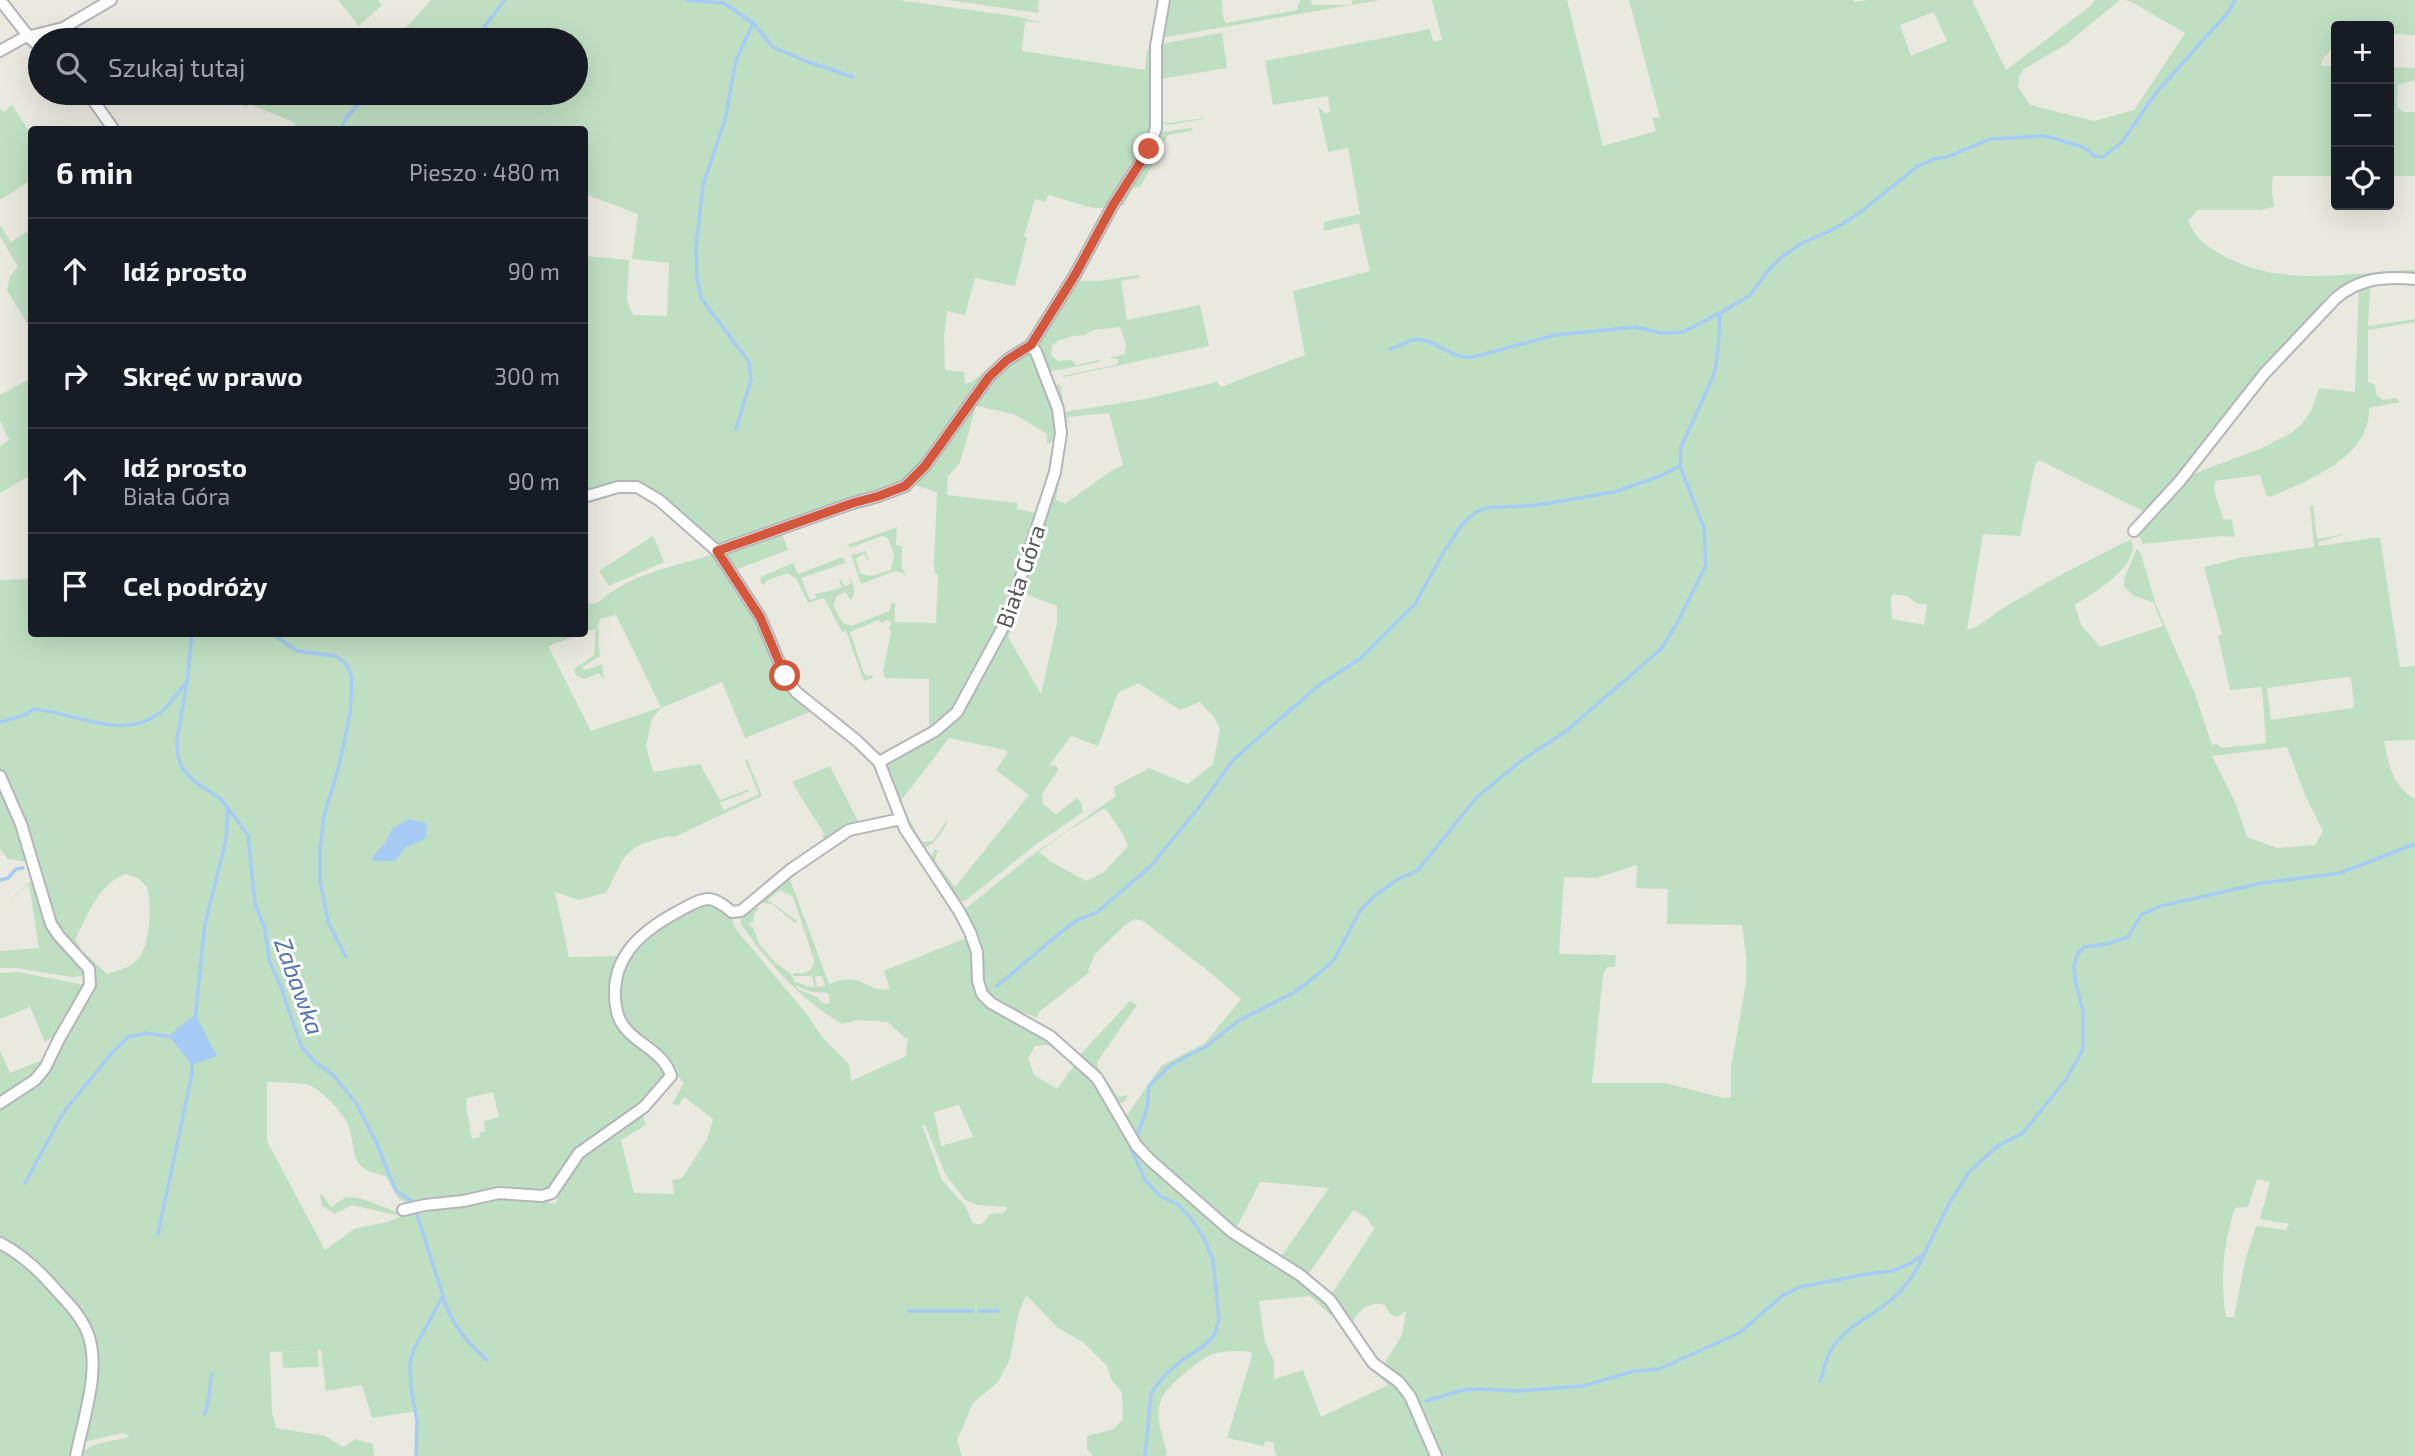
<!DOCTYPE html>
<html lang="pl">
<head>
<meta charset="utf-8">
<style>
	:root { --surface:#171b24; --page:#20242c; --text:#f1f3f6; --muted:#9ea1a6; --line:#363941 }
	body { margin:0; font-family:"Exo 2",sans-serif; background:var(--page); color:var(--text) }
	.controls { position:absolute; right:21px; top:21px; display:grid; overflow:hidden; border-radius:7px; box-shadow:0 7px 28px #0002 }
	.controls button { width:63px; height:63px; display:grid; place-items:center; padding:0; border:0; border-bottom:2px solid var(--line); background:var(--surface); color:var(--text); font:35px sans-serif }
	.stop { position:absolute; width:21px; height:21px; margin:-16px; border:5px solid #d3573d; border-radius:50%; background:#fff }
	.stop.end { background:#d3573d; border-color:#fff; box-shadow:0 2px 7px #0008 }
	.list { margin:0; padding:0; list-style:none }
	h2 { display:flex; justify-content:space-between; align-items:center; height:91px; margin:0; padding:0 28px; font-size:30px }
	h2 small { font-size:23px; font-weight:400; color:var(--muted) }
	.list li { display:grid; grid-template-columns:46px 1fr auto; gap:21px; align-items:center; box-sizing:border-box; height:105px; padding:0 28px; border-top:2px solid var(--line) }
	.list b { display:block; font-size:26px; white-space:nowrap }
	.list p { margin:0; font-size:23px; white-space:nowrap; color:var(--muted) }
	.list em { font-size:23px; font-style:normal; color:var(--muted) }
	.icon { flex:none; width:38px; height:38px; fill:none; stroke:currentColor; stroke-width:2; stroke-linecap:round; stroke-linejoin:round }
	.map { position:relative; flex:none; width:2415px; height:1456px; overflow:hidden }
	.search { position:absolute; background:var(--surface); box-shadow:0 7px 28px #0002; left:28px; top:28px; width:560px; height:77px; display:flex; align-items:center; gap:18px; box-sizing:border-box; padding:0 24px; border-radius:38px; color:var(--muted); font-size:26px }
	.panel { position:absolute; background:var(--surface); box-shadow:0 7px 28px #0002; left:28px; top:126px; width:560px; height:511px; border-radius:7px }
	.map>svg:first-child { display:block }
	.green { fill:#bfdfc2; fill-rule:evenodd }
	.water { fill:#a6cbf4 }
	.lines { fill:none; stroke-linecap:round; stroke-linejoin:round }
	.stream { stroke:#a6cbf4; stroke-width:3.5 }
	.street-casing { stroke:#b3b5b9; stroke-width:14 }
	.street { stroke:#fff; stroke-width:10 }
	.route { stroke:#d3573d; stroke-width:9 }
	.labels { text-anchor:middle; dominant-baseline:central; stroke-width:6; stroke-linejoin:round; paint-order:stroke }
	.street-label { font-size:23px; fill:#595b5f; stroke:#fff }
	.water-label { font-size:24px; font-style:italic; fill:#4d75b3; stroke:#fff }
</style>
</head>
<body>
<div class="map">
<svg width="2415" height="1456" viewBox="0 0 2415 1456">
	<rect width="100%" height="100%" fill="#eae9e0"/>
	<g class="green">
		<polygon points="338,0 378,0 382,5 359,26"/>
		<path d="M431,0H898L1020,17L1042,23L1025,21L1022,51L1145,70L1147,50L1152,52C1152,81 1159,117 1147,145C1137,168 1118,187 1105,208H1093L1049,195L1045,202L1035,199L1024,236L1027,238L1015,286L975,278L965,315L947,311L944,338L945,370L964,372L965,384L971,382L1017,347L1023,352H1030L1054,406L1057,440L1047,444V434L1014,414L976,406L960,463L948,476L947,495L1017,503V509L1039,514L1003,621L949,715L929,729V679L885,678L883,671L891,632L889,627L891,625L890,621L886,620L883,623L878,620L850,632L864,674L868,676L872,675L873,678L864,681L846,631L842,632L824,598L808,603L797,580L788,573L766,581L764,585L760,581L761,577L793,563L798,574L843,557L845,563L801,578L810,600L816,598L815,594L842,588L839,580L841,579L844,586L851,584L849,575C853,583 857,591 851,600L845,592L837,596L833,605L843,623L851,626L889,611L892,603H895V622L936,623L938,575L935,574L934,562L937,492L912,484L719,546L645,488L585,495V256L629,260L627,301L633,315L667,316L669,263L632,259L638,214L585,194L584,130L292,129L296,123L249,104L247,107L241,105L247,93H576V40H395Z"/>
		<polygon points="948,0 1039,0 1038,13"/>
		<polygon points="1166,0 1222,0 1223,17 1226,23 1297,10 1300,0 1311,0 1312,5 1352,5 1352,0 1380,0 1166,37 1162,33"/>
		<path d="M1432,0H1567L1603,146L1656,131L1652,117L1660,118L1629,0H1853L1855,2L1867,0H1972L2006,70L2089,7L2095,0H2120L2065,45L2024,69L2019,77L2018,87L2030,105L2094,121L2134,110L2185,33L2130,1L2124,0H2415V35L2389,34V26H2336V44L2322,60L2321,66H2336V176H2273L2272,189L2274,207L2260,210H2198L2188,221C2194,236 2204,244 2217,252C2279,290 2347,272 2415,270V276C2387,275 2362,276 2337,289C2323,296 2320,311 2310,321C2254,382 2207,451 2150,511H2143L2039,460L2035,465L2020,536L1983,534L1967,630L1978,626L2003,608L2051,580L2131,539C2143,565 2093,593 2075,605L2081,625L2100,647L2163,626L2153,602L2134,596L2124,586V579L2137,548L2141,554L2156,605L2195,694L2212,745L2217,744L2222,748L2266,743L2262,687L2230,690L2218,636L2222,634L2204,567L2239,558L2314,547L2310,506L2313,505L2317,539L2346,534L2318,542L2319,546L2380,537L2400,667L2415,666V740L2384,741C2389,765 2392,786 2415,799V1456H1441L1408,1386L1382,1367L1402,1335L1406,1311L1397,1317L1390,1314L1385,1305C1369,1300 1357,1311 1351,1326L1332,1296L1280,1258L1329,1188L1260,1182L1236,1229L1145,1149L1142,1157L1147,1162C1180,1189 1210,1221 1245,1246C1283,1273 1313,1280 1341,1322L1336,1320L1310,1296L1259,1301L1265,1342L1274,1361V1379L1303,1370L1321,1417L1388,1385L1380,1377H1370C1405,1369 1420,1430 1432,1456H1276L1273,1442L1265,1441L1264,1446L1227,1438L1252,1355L1251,1352C1240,1350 1223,1351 1212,1354C1200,1359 1167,1386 1162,1398C1154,1414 1162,1436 1167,1452L1166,1456H1093L1087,1449V1436L1114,1429L1123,1419L1122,1392L1112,1381L1107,1366L1083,1342L1058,1328L1026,1295L1018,1315L1010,1359L998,1382L973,1403L957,1440L962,1456H418V1411L372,1418L362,1385L326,1391L321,1350H318L319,1367L283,1368L282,1352L304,1351L270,1352L272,1412L276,1428L325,1436L344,1447L355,1439L373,1444L374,1456H79C88,1442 115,1441 130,1437L123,1433L83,1442L91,1400L86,1399L73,1456H0V1245C36,1266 74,1302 88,1342H93C88,1307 30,1256 0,1239V1105C14,1097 30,1090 41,1077C58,1058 64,1031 79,1010C85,1001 94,992 95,981C95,971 89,965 83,957L85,953L107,974C116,971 127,968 134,963C151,951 152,905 147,887L138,878L125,874C97,886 88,914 75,940L81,948L79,950H74L60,934L53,922L20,810L0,771V580L31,579L32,634H582L548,646L591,731L661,707L616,615L600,619L597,628L599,631L598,644L600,656L582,667L584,670L602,665L604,679L599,673L584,679L576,675L574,669L594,655L596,629L585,632V600H588L589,604C600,604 604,596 613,591C643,571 680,565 714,554L757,617L772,648L788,689L812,711L745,738L722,682L661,708L652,719L646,745L653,772L700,764L720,800L749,789V791L720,803L724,810L759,794L745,760L747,759L762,796L674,837C667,835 665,838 658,839C622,847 622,863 606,893L578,900L555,892L569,957L622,956C606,1007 610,1021 652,1054C660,1060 666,1065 667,1075C652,1113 604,1127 577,1152C562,1165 561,1190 539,1194L540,1200L555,1204L558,1198L556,1193L573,1165L585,1151L641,1113H644L643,1117L646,1125L621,1140L634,1193L674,1194L672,1180L682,1178L707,1140L713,1119L684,1097L678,1106L672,1104L684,1083C676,1075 673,1065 665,1057C650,1041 629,1034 621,1012C618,1003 619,994 620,985C626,946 644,933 678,915C687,910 697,903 708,903C717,903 724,910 731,915L735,928L809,1017L821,1036L849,1064L851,1081L906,1056L908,1035L906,1039L888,1022L858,1020L842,1024C801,1000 768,963 741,924C739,914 746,910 753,905L759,909L754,914L753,922L748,924L754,929L759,944L775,962L791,974L798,989L817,997L824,1004L830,1003L828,993C817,992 803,993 795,983L796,982L810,987L825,986L822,976H817L815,978L817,985L814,986L812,976H793V973C805,974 813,973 814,960L793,897L780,890L768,900L797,921L795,923L772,904L763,903L762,897L795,870L798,873L790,879L829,984C861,969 867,994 890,989L884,971L966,938L949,905L954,907L970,936L977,984L979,994L984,1003L1032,1027L1054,1042L1093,1079L1117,1114L1127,1115L1161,1066L1205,1043L1241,999L1207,970L1143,921L1135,919L1125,925L1095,954L1088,970L1090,972L1039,1012L1037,1018C1022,1010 1003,1010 990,999C974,986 981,954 976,935C973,926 968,918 965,909L1027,859L1116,796L1114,787L1149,768L1188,784L1213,764L1220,729L1214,717L1200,702L1180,710L1138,683L1118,693L1098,746L1071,736L1049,766L1055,765L1059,769L1042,794L1043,804L1056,814L1077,798L1081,802L1083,812L1035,845L965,901H958L931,860L934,850H943H938L935,861L955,887L1029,795L996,770L1008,753L1006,750L949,738L901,801L910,821L922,842L933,841L947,820C945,830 935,844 926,847C906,839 894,793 886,773L887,763C901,745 926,744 943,730C973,705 1002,641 1017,604L1020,606L1008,637L1041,694L1057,623V606L1020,592L1031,558L1042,536L1065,437L1066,438L1056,500L1065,504L1111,471L1123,465L1109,413L1067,417L1068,421L1071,422H1068L1063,417L1056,385L1060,384L1065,412L1145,399L1217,382L1221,387L1305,355L1293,291L1370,271L1359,223L1324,231V222L1360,214L1348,148L1328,152L1318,106L1325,113L1330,112L1328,96L1273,105L1265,61L1430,29L1433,41L1442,40ZM1934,12L1947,41L1911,56L1900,25ZM1894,594L1907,596L1918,604H1927L1924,625L1892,619L1891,597ZM2345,677H2351L2354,707L2352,708L2271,720L2267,688ZM2287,747L2305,795L2323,831L2315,845L2277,848L2247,837L2236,804L2212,756ZM1103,809H1106L1123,834L1128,846L1104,872L1086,881L1050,861L1039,852L1066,832ZM1637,865L1636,888L1668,889L1667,924L1742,925L1746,956V983L1731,1067V1097L1724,1098L1665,1083H1592L1603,975L1607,967H1615L1616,955L1559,954L1564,877L1596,878ZM1047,1045L1058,1049L1075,1064L1057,1089L1034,1075L1028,1058L1035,1046ZM267,1082C278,1083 302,1082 311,1086C321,1090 345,1115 348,1125C359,1155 346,1168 386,1176L398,1198L409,1204L408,1213L388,1222L354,1229L325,1250L267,1141ZM493,1092L499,1117L484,1121L485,1131L479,1133L480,1137L472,1139L466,1106L467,1098ZM959,1105L973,1137L941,1146L934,1112ZM922,1125H925L945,1173L965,1200L978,1205L1007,1207L1004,1213L990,1214C985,1221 982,1228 972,1222L966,1207L942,1180ZM2257,1179L2270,1182L2260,1219L2289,1224L2286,1230L2256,1226L2245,1261L2234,1317H2226C2220,1280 2223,1244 2235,1208L2248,1207ZM1353,1210L1367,1218L1374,1229L1331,1295L1311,1277L1310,1272Z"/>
		<polygon points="1269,24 1222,33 1227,68 1161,79 1163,121 1168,123 1204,118 1204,119 1167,125 1160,121 1161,44"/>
		<polygon points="2389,67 2415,68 2415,80 2398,85 2397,107 2403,112 2415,112 2415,176 2389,176"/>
		<polygon points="12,105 31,134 31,180 0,200 0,108 3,112"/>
		<polygon points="1191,128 1194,130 1168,135 1140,187 1133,188 1123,206 1119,203 1158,136 1162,132"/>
		<polygon points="0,225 11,242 31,229 31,330 7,290 10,276 18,267 0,236"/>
		<path d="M1139,275L1140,277L1121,281L1127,320L1200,305L1209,346L1064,377L1062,376L1115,365L1118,364V359L1109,358L1125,354L1126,345L1120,327L1094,330L1085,335L1073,336L1058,341L1052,346L1051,355L1058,361L1072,360L1076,365L1100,360L1099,362L1048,372C1045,363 1039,354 1040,345C1043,325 1065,297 1075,281H1099Z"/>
		<path d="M2377,281L2381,285L2377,283L2370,287L2368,326L2415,319V322L2368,330V382L2375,384L2376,395L2383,400L2396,398L2400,402L2369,408C2371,457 2307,481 2270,497L2266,495L2260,475L2215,481C2213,498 2220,503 2223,519L2232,520L2235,537L2223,536L2143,544L2138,534L2188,476L2262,448L2291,433L2302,424L2311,411L2319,388L2355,392L2359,286Z"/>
		<polygon points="31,378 31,475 0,493 0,446 9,440 0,421 0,395"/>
		<path d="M897,527L896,545L902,546V568L907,575L895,571L861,584L851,555L866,551L869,560H867L864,553L856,559L860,573C875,579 877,573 891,570L894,555L888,538L882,536L850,548L847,545Z"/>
		<polygon points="781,531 788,550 735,570 758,604 756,605 725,555 726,552"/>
		<polygon points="653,536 664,562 609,586 599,571"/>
		<polygon points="830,766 858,821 877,820 883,815 883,819 826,841 822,836 824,834 792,782"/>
		<polygon points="0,782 13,809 27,862 8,859 0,849"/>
		<polygon points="33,879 47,918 85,970 85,976 71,977 16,968 0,968 0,951 39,948 29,884 4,905"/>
		<polygon points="18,972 85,985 60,1032 45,1042 30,1007 0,1019 0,973"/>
		<polygon points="1130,1001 1137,1005 1097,1062 1098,1067 1118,1097 1129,1095 1124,1102 1119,1103 1106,1084 1080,1055"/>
		<polygon points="0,1050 10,1073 42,1060 48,1051 40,1070 0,1099"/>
		<path d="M322,1194L331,1207C336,1205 340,1199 346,1198C359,1194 386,1210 402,1213L395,1215L352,1205L335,1214L322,1206L320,1195Z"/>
	</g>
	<g class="water">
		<polygon points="408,819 427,823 426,838 405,848 395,861 373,861 372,858 385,843 392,829"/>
		<polygon points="195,1014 217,1056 192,1065 169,1036"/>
	</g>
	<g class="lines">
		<g class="stream">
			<polyline points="687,0 724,3 753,23 773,47 803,60 853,77"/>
			<polyline points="474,40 505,0"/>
			<polyline points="341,130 346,118 368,93"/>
			<path d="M1391,349C1398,346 1405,342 1412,340C1435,336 1448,360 1473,357L1555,335L1636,327L1661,333L1683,332L1720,313"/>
			<polyline points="736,429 751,380 749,362 701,298 697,278 696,247 703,185 725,120 736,60 753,23"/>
			<polyline points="192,634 187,682 177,740 178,756 182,768 194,781 221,799 248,835 255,904 265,929 269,960 281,987 301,1046 315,1062 333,1075 356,1103 377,1144 396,1191 413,1202 443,1296 414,1349 410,1363 411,1388 417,1421 416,1456"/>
			<polyline points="272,634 297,651 336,656 348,666 352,679 350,713 339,766 324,816 320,850 320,880 328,922 346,957"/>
			<path d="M0,722L25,715L34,709C76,713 123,742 161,712C171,704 178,692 186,683"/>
			<polyline points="0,880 8,878 16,869 23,868"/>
			<polyline points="997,986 1066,928 1078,920 1097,912 1150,867 1200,806 1233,760 1318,686 1361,658 1415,604 1445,550 1463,523 1476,512 1486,508 1538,505 1614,492 1660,476 1680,466"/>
			<polyline points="195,1019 205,924 226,840 228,810"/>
			<polyline points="1137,1135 1147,1109 1149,1086 1172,1064 1207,1046 1238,1021 1295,992 1317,975 1334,960 1360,911 1377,894 1398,879 1417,871 1477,797 1521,761 1565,732 1661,649 1676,625 1706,565 1704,528 1680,466 1681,447 1714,375 1718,350 1720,313 1750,295 1767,272 1783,256 1802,243 1832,230 1858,214 1918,166 1934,159 1947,157 1990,139 2042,136 2053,138 2085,148 2094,156 2103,157 2122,142 2155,94 2230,10 2235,0"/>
			<polyline points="1131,1148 1145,1180 1160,1196 1177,1204 1189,1216 1203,1236 1213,1260 1219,1319 1214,1336 1202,1347 1181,1361 1164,1376 1151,1393 1145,1456"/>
			<polyline points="25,1183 63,1113 111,1054 128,1037 146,1033 173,1037"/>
			<polyline points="158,1234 192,1074 192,1061"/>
			<path d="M443,1297C451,1324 467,1342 487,1360"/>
			<polyline points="909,1311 973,1311"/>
			<polyline points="979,1311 998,1311"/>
			<path d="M1820,1381C1824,1371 1826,1358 1831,1350C1846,1326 1870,1317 1890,1301C1905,1288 1915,1275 1923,1257"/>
			<polyline points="1426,1401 1463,1390 1480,1389 1517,1391 1583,1386 1634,1371 1659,1369 1739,1333 1782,1296 1800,1287 1867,1274 1892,1271 1910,1264 1924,1254 1950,1202 1969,1172 1999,1145 2023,1133 2067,1078 2083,1049 2083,1011 2076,984 2074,966 2077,955 2084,947 2107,944 2128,937 2141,915 2161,906 2262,883 2340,873 2415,844"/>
			<polyline points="205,1414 209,1398 211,1375"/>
		</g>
		<defs>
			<g id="street">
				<polyline points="0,0 29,37 40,47"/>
				<polyline points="0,51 23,38 63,28 111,0"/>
				<polyline points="88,93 114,130"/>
				<polyline points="584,497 618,487 637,487 659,500 717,551 760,617 785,676 796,692 856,740 879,762 905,829 959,911 970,932 977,952 978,981 982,994 991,1003 1050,1036 1097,1078 1136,1145 1149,1159 1232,1232 1300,1275 1330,1300 1373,1363 1399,1382 1410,1396 1436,1456"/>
				<path d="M2134,531L2179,482L2264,374L2336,298C2360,278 2385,276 2415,279"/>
				<polyline points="717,551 853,503 879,496 905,486 925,466 989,377 1007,360 1031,345 1075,275 1113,205 1149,149 1156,128 1156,46 1164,0"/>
				<polyline points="879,762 935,731 957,712 1007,620 1055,472 1061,433 1058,409 1036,352 1031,345"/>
				<polyline points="0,776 21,824 51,924 59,936 89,969 90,985 59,1039 45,1068 35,1080 0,1103"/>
				<path d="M403,1210L425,1205L463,1201L499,1193L542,1196L552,1193L579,1153L644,1107L671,1076C663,1047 624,1042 617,1012C606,961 639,932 679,911C688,906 699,899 709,899C718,900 726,907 732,912L741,911L790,870L849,830L901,819"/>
				<path d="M0,1243C23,1255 40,1271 57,1291C68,1303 79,1314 86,1329C103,1365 83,1419 76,1456"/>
			</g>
		</defs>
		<use href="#street" class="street-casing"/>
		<use href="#street" class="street"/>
	</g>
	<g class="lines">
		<polyline class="route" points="785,676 760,617 717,551 853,503 879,496 905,486 925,466 989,377 1007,360 1031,345 1075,275 1113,205 1149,149"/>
	</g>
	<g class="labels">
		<g class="street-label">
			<text transform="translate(1020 576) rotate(-71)">Biała Góra</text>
		</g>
		<g class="water-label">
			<text transform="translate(300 986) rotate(70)">Zabawka</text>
		</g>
	</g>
</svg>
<div class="controls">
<button>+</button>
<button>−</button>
<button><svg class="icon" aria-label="locate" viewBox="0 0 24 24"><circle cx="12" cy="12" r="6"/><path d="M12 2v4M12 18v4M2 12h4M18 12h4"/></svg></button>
</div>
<div class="stop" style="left:785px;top:676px"></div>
<div class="stop end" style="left:1149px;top:149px"></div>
<div class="search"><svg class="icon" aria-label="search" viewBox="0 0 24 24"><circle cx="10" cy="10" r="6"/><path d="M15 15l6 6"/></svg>Szukaj tutaj</div>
<section class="panel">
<h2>6 min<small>Pieszo · 480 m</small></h2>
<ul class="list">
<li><svg class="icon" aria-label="ahead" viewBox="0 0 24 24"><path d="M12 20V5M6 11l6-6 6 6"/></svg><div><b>Idź prosto</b></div><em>90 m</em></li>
<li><svg class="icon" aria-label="right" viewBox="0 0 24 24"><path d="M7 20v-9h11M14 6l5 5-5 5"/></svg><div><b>Skręć w prawo</b></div><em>300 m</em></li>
<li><svg class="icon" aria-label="ahead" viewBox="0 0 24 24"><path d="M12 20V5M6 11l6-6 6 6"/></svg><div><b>Idź prosto</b><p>Biała Góra</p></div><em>90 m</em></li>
<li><svg class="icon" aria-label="arrive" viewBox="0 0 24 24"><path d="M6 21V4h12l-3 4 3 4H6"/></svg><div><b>Cel podróży</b></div></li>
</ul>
</section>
</div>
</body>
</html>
